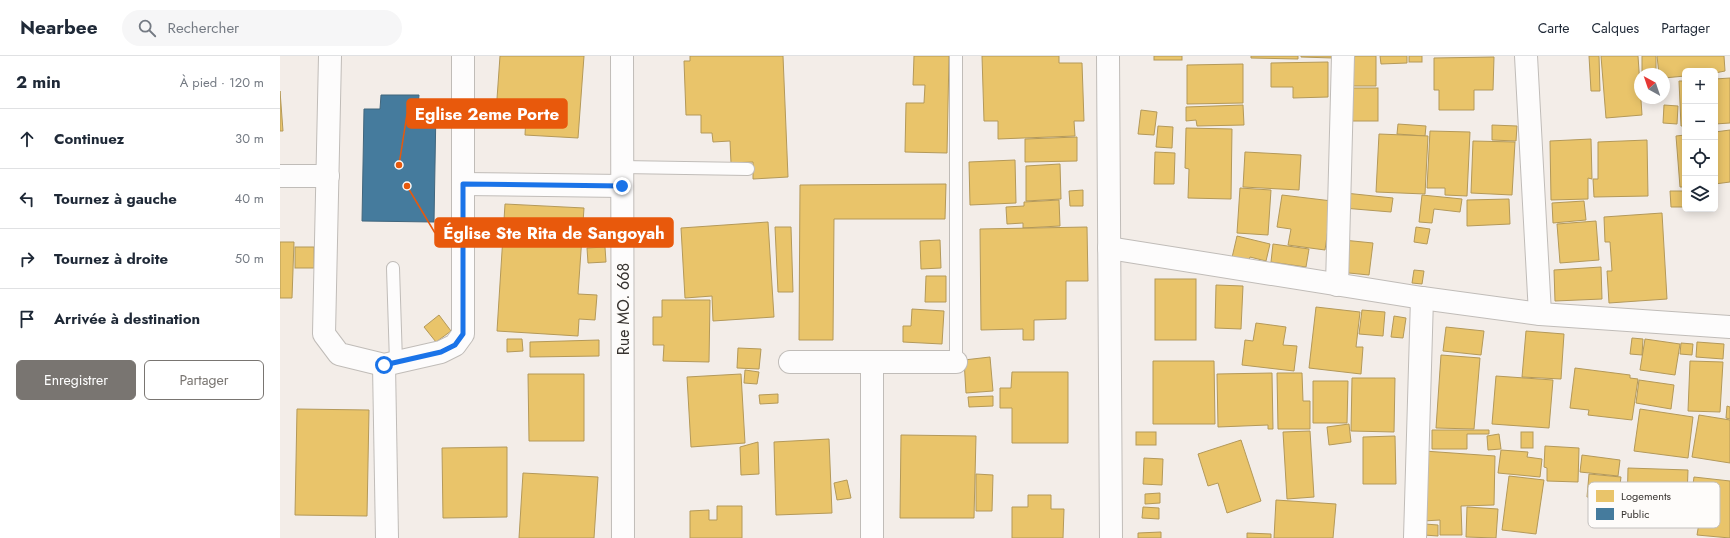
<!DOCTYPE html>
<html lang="fr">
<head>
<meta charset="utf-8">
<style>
	:root { --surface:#fff; --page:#f6f6f7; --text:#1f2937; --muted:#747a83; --line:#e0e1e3; --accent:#797571 }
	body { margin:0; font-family:Jost,sans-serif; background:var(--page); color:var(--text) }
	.controls { position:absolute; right:12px; top:12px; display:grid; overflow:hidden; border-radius:6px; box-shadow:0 2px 10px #0003 }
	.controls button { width:36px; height:36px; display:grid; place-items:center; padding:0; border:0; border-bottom:1px solid var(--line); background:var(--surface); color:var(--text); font:20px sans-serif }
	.compass { position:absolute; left:1354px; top:12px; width:36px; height:36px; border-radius:50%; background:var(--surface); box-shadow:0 2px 10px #0003; rotate:320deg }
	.stop { position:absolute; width:12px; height:12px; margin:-9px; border:3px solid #1a73e8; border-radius:50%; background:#fff }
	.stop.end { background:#1a73e8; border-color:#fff; box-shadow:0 1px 4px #0008 }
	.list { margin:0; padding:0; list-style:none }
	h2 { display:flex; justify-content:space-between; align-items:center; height:52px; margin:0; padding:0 16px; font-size:17px }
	h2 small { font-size:13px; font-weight:400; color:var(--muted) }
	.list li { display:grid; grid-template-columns:26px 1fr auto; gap:12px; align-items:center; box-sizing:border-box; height:60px; padding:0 16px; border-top:1px solid var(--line) }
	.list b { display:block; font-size:15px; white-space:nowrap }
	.list em { font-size:13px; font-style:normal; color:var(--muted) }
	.actions { display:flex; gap:8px; padding:12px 16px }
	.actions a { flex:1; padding:9px 0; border:1px solid var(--accent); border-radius:6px; text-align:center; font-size:14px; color:var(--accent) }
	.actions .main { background:var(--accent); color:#fff }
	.icon { flex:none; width:22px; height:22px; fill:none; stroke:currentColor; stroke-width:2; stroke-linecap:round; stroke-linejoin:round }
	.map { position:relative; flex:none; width:1450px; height:482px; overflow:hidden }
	header { display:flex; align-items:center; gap:24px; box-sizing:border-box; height:56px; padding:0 20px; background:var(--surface); border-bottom:1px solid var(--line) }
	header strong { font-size:19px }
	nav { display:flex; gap:22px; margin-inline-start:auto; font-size:14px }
	.search { width:280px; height:36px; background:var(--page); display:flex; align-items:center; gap:10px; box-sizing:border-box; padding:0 14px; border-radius:22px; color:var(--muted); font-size:15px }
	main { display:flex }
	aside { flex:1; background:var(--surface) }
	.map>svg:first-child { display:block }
	.homes { fill:#e9c46a; stroke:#b49959 }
	.public { fill:#457b9d; stroke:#41667d }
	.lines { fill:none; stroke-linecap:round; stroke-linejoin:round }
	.service-casing { stroke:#c0bcb8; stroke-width:14 }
	.minor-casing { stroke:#c0bcb8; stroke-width:24 }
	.service { stroke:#fdfcfc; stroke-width:12 }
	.minor { stroke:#fdfcfc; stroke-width:22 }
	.route { stroke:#1a73e8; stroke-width:5 }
	.labels { text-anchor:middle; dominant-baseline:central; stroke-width:4; stroke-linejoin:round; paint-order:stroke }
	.street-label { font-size:16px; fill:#383431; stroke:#fefcfa }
	.key { fill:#fefcfa; stroke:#c3c0be; stroke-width:1 }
	.key-label { font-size:11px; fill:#383431 }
	.leader { fill:none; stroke:#e8590c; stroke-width:1.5 }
	.callout-dot { fill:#e8590c; stroke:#fefcfa; stroke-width:1.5 }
	.callout { fill:#e8590c; stroke:#e8590c; stroke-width:1.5 }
	.callout-label { font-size:17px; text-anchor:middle; font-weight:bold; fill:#fff }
</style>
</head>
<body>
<header>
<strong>Nearbee</strong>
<div class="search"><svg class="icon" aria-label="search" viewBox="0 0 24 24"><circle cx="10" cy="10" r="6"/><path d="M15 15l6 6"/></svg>Rechercher</div>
<nav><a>Carte</a><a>Calques</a><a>Partager</a></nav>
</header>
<main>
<aside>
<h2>2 min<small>À pied · 120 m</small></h2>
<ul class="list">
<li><svg class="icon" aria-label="ahead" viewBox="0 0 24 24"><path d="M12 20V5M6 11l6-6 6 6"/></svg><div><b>Continuez</b></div><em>30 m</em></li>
<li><svg class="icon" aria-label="left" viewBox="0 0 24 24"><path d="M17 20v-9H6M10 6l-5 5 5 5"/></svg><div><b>Tournez à gauche</b></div><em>40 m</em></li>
<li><svg class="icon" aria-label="right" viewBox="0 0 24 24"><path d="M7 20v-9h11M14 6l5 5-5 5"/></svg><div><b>Tournez à droite</b></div><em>50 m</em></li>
<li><svg class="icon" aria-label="arrive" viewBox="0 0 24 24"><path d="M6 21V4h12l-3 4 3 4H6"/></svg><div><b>Arrivée à destination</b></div></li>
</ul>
<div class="actions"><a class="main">Enregistrer</a><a>Partager</a></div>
</aside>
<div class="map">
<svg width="1450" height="482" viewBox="0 0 1450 482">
	<rect width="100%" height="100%" fill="#f3ede8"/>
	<g class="homes">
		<polygon points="220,0 304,0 298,82 245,79 246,59 216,57"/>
		<polygon points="410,0 503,0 508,121 473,123 473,106 451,107 450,85 433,86 432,77 421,77 421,59 406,59 404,5 410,5"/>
		<polygon points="634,0 669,0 667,97 625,96 626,47 644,47 645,29 633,29"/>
		<polygon points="702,0 779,0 779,7 802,7 804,65 794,65 795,80 718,83 718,65 704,65"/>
		<rect x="874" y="0" width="28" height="4"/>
		<polygon points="971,0 1018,0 1018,3 971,2"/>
		<polygon points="1021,0 1053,0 1053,2 1021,1"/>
		<polygon points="1072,0 1096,0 1096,30 1073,30"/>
		<polygon points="1100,0 1127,0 1127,7 1101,8"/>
		<rect x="1129" y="0" width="13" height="6"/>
		<polygon points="1309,0 1319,0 1320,35 1311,35"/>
		<polygon points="1321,0 1358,0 1362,59 1326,62"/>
		<rect x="1362" y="0" width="14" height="18"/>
		<polygon points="1377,0 1444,0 1445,15 1435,17 1435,15 1405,15 1405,20 1384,22 1384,18 1379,18"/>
		<polygon points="1214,1 1213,34 1194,34 1194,54 1159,54 1159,34 1154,34 1154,2"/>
		<polygon points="1048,6 1048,41 1013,42 1013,31 991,31 991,7"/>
		<polygon points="963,8 963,47 907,48 907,9"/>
		<polygon points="1450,22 1450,67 1435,68 1435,23"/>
		<polygon points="1399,25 1405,25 1405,70 1401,70"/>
		<rect x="1070" y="32" width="28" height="33"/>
		<polygon points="0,35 3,75 0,75"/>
		<polygon points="963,49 964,69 917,70 916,64 906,65 906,51"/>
		<polygon points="1384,49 1398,50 1397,68 1383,67"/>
		<polygon points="861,54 877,56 874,79 858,78"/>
		<polygon points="1118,68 1146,70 1145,80 1117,78"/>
		<polygon points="1212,69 1237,70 1236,85 1212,84"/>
		<polygon points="878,70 893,71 892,92 876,91"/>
		<polygon points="906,72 952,73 951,143 908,142 909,113 905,112"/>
		<polygon points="1450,74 1450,126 1435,128 1435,76"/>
		<polygon points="1150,75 1190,76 1187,140 1165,139 1165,132 1147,132"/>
		<polygon points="1099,78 1148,80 1145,138 1096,136"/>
		<polygon points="1405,79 1405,131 1400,131 1396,80"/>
		<polygon points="797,81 797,105 745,106 745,83"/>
		<polygon points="1311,83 1312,123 1308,122 1308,143 1271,144 1270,85"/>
		<polygon points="1367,84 1368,140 1314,141 1313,123 1318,123 1318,86"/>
		<polygon points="1193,85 1235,86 1232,139 1191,137"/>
		<polygon points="875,96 895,97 894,128 874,128"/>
		<polygon points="965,96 1021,99 1019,134 963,131"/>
		<polygon points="735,104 736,147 690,149 689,106"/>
		<polygon points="780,108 781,143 746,145 746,110"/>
		<polygon points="666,128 665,163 554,163 553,284 519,284 520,129"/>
		<polygon points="960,132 991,134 988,179 957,177"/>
		<polygon points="803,134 803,150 790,150 789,135"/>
		<polygon points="1390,135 1405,135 1405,151 1391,151"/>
		<polygon points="1065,137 1113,142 1111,156 1063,152"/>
		<polygon points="1002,139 1052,145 1045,194 1008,189 1011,173 997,171"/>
		<polygon points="1142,139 1182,143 1180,156 1154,153 1152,167 1139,166"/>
		<polygon points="1229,143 1230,168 1187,170 1187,144"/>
		<polygon points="779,144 780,170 743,172 743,167 727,168 726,151 744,150 744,146"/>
		<polygon points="1304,145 1306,164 1273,167 1272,147"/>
		<polygon points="225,148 304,152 298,238 317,239 315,264 299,263 298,280 217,275"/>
		<polygon points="1382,157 1387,243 1329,247 1327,215 1332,215 1330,186 1325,186 1324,161"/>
		<polygon points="1316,165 1319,204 1280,207 1277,168"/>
		<polygon points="488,166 494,261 433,265 432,240 405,242 401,172"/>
		<polygon points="495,171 511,171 513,236 498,236"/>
		<polygon points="807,171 808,225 786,225 786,263 754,264 754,284 743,284 743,273 701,274 700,173"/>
		<polygon points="1136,171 1150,173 1147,188 1134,186"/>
		<polygon points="957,180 990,188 986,205 970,201 967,210 951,206"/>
		<polygon points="660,184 661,212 641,213 640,185"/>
		<polygon points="1063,184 1093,187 1089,219 1059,216"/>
		<polygon points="0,186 14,186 12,242 0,242"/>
		<polygon points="993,188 1029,193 1026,211 991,206"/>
		<rect x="15" y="191" width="19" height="21"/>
		<polygon points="325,191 326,206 308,207 307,192"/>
		<polygon points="1321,211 1322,243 1275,245 1274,214"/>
		<polygon points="1134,214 1144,215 1142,228 1132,227"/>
		<polygon points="646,220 666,220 666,246 645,246"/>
		<rect x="875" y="223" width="41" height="61"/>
		<polygon points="936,229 963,230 961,273 935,272"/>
		<polygon points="382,244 430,244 429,306 383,305 384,289 373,289 373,261 382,261"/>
		<polygon points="1036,251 1080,256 1076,291 1083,291 1081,318 1029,312"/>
		<polygon points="632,253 664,255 662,288 623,286 623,270 631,270"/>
		<polygon points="1082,254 1105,256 1103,280 1079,278"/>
		<polygon points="159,259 171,275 156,286 144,271"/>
		<polygon points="1114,260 1126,262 1123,282 1111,281"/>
		<polygon points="976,267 1006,271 1003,289 1017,290 1014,315 962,309 965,284 973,285"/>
		<polygon points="1166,271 1204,275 1201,299 1163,295"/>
		<polygon points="1246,275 1284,278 1281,323 1242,321"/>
		<polygon points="1352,282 1363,283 1362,299 1350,298"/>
		<polygon points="227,283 242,283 243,295 227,296"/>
		<polygon points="1365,283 1400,288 1395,319 1360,314"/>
		<polygon points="319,284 319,300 250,301 250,286"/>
		<polygon points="1417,286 1444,288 1443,303 1416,301"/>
		<polygon points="1401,287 1413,288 1412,299 1400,298"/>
		<polygon points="458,292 481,293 479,313 457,312"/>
		<polygon points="1161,299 1200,302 1194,373 1156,372"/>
		<polygon points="710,301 713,335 686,337 684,304"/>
		<polygon points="873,305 934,305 935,368 873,368"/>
		<polygon points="1410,305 1443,306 1440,356 1408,355"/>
		<polygon points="1295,312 1350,319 1350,322 1358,323 1352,364 1308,359 1309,354 1290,352"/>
		<polygon points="465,314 479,316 477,328 464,327"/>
		<polygon points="732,316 788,316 788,387 732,387 732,352 720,352 720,332 731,332"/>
		<polygon points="992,317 993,373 988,373 988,369 938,371 937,318"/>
		<polygon points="997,317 1022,317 1023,345 1030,345 1030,373 998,373"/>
		<polygon points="248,318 304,318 304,385 249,385"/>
		<polygon points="461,318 465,387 411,391 407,321"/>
		<polygon points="1216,320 1273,324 1269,372 1212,368"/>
		<polygon points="1072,322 1115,322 1114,376 1071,375"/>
		<polygon points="1359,324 1394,329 1391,353 1356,347"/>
		<polygon points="1033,325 1068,325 1067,367 1033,367"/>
		<polygon points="498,338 498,347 480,348 479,339"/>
		<polygon points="713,340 713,350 689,351 688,341"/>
		<polygon points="1447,350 1450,351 1450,363 1446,362"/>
		<polygon points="17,353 89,354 87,460 15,459"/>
		<polygon points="1360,353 1413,361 1408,402 1354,395"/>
		<polygon points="1419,359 1450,364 1450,407 1412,401"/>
		<polygon points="1069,368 1071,386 1049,389 1047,371"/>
		<polygon points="1152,374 1209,374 1209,378 1187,378 1187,393 1152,393"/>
		<polygon points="1030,375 1034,441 1007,443 1003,376"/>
		<rect x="856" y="376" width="20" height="13"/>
		<rect x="1241" y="376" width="12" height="16"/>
		<polygon points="1219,378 1221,393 1208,394 1207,380"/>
		<polygon points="621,379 696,380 694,462 620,462"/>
		<polygon points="1115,380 1116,428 1083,428 1083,381"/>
		<polygon points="549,383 552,457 496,459 494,386"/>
		<polygon points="961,384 981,445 947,457 938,427 928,430 918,398"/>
		<polygon points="478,386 479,418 461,419 460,391"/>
		<polygon points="1265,390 1299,392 1298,426 1267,425 1267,412 1264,411"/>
		<polygon points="227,391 227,461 163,462 162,392"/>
		<polygon points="1221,394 1248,396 1247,401 1262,403 1260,421 1218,417"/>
		<polygon points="1144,395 1215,400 1214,449 1181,450 1182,479 1160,479 1160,464 1143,465"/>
		<polygon points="1302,399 1340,404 1338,420 1300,416"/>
		<polygon points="864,402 883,403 882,429 863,428"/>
		<polygon points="1348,412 1408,414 1406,469 1374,468 1375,458 1347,457"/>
		<polygon points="243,417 318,421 314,482 239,482"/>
		<polygon points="696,418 713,419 712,455 696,455"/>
		<polygon points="1309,418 1341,421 1338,445 1307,441"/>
		<polygon points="1229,420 1264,424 1256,478 1222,474"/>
		<polygon points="1414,421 1450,425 1450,482 1417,479 1419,467 1408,466"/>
		<polygon points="567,424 571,442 557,444 554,427"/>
		<polygon points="880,437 880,447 865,448 865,438"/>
		<polygon points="748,439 771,439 771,453 784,453 783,482 732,482 732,451 748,451"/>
		<polygon points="996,444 1056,448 1053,482 994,482"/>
		<polygon points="437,450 462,450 462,482 410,482 410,455 429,454 429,464 437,464"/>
		<polygon points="863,451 879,452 879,463 862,462"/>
		<polygon points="1187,451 1218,453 1216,482 1186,481"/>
		<polygon points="1145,468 1158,469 1158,480 1144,479"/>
		<polygon points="881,476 881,482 858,482 858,477"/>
		<polygon points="967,477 991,478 991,482 967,482"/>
	</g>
	<polygon class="public" points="101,39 139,39 138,50 156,51 154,166 82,165 84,53 100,53"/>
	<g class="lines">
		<defs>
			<g id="service">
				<polyline points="676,0 676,306"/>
				<polyline points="342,111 468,113"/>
				<polyline points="113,212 116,306"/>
			</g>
			<g id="minor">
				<polyline points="50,0 44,278 59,298 104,309 161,296 175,289 183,278 183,0"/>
				<polyline points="342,0 343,482"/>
				<polyline points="828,0 831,482"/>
				<polyline points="1246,0 1260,258"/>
				<polyline points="0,120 48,120"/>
				<polyline points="183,128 342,130"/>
				<polyline points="829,192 1142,242 1260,258 1450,271"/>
				<polyline points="1057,229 1063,0"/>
				<polyline points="510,306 676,306"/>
				<polyline points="104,309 107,482"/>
				<polyline points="592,482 592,307"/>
				<polyline points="1135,482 1142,242"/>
			</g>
		</defs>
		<use href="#service" class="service-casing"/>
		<use href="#minor" class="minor-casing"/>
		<use href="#service" class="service"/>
		<use href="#minor" class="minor"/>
	</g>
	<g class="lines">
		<polyline class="route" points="104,309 161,296 175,289 183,278 183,128 342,130"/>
	</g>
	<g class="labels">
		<g class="street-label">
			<text transform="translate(343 253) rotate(-90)">Rue MO. 668</text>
		</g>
	</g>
	<rect x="1308" y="426" width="132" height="46" rx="6" class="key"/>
	<rect x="1316" y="434" width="18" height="12" fill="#e9c46a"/>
	<rect x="1316" y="452" width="18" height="12" fill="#457b9d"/>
	<g class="key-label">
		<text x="1341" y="444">Logements</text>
		<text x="1341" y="462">Public</text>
	</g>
	<path class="leader" d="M119 109L127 58M127 130L155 177"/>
	<g class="callout-dot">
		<circle cx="119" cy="109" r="4"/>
		<circle cx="127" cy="130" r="4"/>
	</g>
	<g class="callout">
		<rect x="127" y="43" width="160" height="29" rx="4"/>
		<rect x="155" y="162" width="238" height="29" rx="4"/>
	</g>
	<g class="callout-label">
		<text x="207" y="64">Eglise 2eme Porte</text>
		<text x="274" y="183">Église Ste Rita de Sangoyah</text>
	</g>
</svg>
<div class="controls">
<button>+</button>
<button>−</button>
<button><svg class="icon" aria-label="locate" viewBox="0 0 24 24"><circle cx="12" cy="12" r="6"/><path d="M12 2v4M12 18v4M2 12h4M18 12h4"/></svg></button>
<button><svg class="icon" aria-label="layers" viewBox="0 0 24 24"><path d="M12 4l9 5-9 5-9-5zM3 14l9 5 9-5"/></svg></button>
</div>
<svg class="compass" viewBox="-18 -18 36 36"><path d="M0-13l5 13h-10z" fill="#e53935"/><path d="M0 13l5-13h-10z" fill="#747a83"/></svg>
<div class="stop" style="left:104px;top:309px"></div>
<div class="stop end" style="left:342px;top:130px"></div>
</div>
</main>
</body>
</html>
